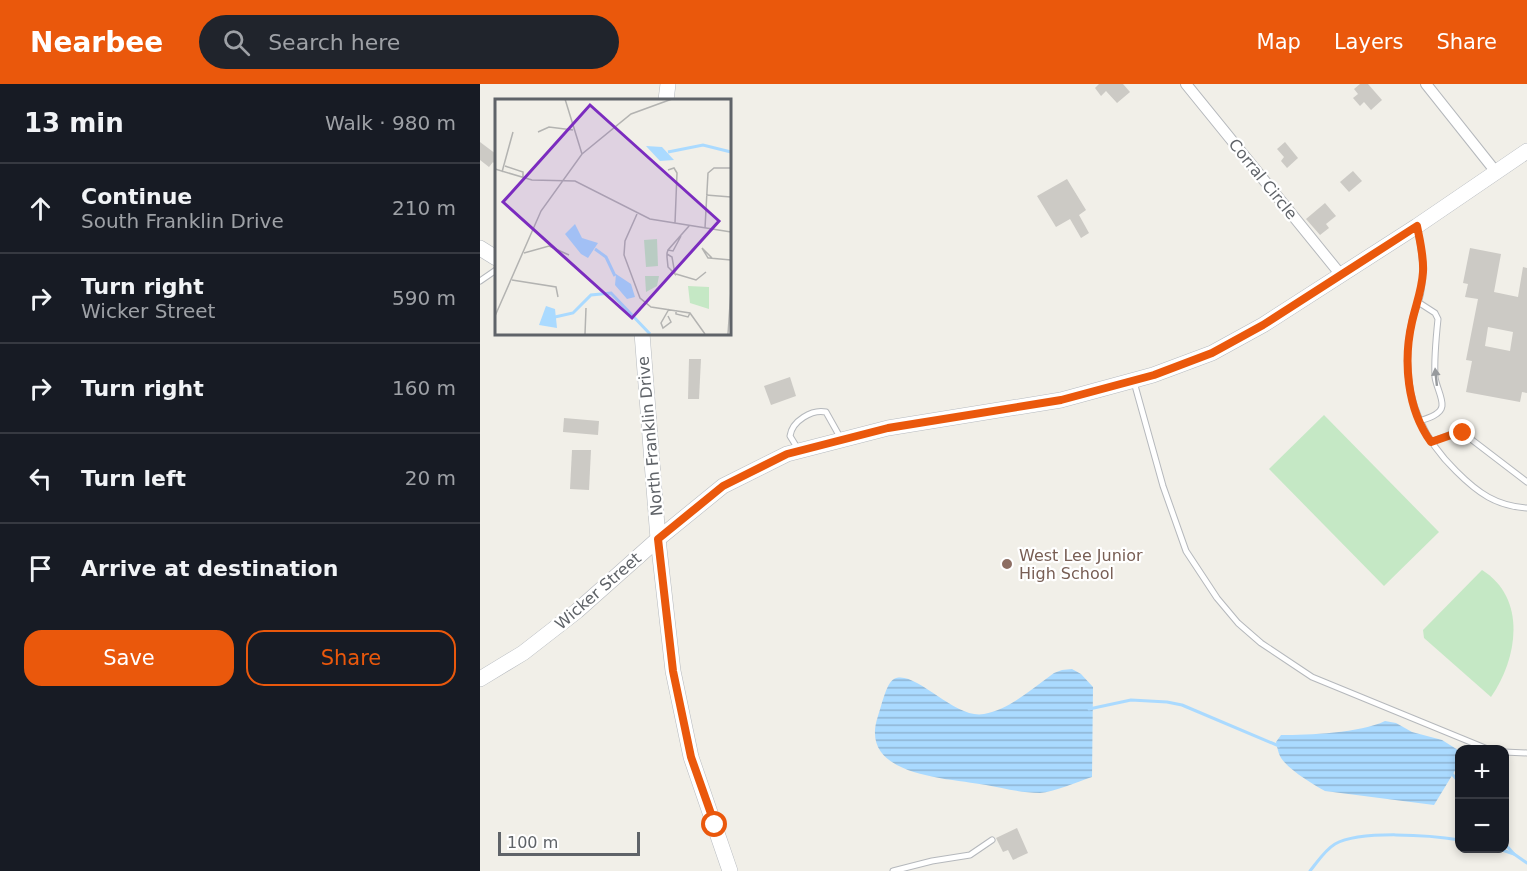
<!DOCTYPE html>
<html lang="en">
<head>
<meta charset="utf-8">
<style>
	:root { --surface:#171b24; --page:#20242c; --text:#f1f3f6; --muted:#9ea1a6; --line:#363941; --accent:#ea580c }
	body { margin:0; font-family:"DejaVu Sans",sans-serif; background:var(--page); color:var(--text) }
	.controls { position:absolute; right:18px; bottom:18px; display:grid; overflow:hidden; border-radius:12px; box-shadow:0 3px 9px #0003 }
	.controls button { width:54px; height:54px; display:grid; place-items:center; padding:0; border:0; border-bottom:2px solid var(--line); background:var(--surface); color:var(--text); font:30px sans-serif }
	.scale { position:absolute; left:18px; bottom:15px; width:142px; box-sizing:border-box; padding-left:6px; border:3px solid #5f6368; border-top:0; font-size:16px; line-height:21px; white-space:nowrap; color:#5f6368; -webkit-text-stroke:4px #fff; paint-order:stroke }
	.stop { position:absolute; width:18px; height:18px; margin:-14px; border:4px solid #ea580c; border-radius:50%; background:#fff }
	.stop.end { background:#ea580c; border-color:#fff; box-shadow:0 2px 6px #0008 }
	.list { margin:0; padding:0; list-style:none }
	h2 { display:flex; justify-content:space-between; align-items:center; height:78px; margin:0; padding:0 24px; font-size:26px }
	h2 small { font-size:20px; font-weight:400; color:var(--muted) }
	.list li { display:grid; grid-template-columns:39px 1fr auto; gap:18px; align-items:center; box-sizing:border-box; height:90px; padding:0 24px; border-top:2px solid var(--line) }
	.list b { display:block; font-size:22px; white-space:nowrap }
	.list p { margin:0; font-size:20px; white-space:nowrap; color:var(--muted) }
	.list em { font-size:20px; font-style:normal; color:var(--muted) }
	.actions { display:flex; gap:12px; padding:18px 24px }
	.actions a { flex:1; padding:14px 0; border:2px solid var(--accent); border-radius:18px; text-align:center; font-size:21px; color:var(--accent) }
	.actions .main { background:var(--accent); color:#fff }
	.icon { flex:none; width:33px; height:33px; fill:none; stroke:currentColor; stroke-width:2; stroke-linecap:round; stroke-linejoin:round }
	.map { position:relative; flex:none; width:1047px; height:787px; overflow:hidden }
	header { display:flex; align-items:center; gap:36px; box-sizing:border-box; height:84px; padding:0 30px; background:var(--accent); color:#fff }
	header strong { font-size:28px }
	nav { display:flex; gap:33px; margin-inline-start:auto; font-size:21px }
	.search { width:420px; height:54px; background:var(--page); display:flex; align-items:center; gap:15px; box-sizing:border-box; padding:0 21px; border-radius:33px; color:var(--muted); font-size:22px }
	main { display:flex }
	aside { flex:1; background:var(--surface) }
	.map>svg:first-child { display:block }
	.park { fill:#c5e8c5 }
	.water { fill:url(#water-rules) }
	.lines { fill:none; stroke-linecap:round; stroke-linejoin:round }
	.stream { stroke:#aadaff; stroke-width:3 }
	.building { fill:#cccac5; fill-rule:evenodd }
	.lane-casing { stroke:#b5b8bc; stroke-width:7 }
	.street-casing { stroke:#b5b8bc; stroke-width:12 }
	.secondary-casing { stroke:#b6babf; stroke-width:16 }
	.lane { stroke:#fff; stroke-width:5 }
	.street { stroke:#fff; stroke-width:10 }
	.secondary { stroke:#fff; stroke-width:15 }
	.oneway { fill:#979a9d }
	.route { stroke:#ea580c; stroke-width:8 }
	.education-dot { fill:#8d6e63; stroke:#fff; stroke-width:2 }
	.labels { text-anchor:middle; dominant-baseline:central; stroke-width:4.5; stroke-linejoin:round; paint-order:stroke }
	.street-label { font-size:16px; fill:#5f6368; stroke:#fff }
	.education-label { font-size:16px; fill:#785e54; stroke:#fff; text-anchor:start }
	.inset-river { fill:none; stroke:#aadaff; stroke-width:3 }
	.inset-road { fill:none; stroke:#b3b3b1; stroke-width:1.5 }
	.view { fill:#7b2cbf; fill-opacity:0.15; stroke:#7b2cbf; stroke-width:3 }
	.inset-edge { fill:none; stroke:#5f6368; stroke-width:3 }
</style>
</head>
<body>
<header>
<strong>Nearbee</strong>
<div class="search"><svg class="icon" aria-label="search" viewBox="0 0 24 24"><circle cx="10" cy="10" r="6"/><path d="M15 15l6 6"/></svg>Search here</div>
<nav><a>Map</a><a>Layers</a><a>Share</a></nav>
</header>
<main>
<aside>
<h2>13 min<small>Walk · 980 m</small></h2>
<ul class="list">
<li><svg class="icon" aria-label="ahead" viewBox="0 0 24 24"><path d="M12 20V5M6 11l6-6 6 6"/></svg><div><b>Continue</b><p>South Franklin Drive</p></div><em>210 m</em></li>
<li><svg class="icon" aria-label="right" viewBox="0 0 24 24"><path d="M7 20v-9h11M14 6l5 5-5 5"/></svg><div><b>Turn right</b><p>Wicker Street</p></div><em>590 m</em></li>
<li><svg class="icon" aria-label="right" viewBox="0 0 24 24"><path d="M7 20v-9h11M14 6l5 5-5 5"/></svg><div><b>Turn right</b></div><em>160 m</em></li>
<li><svg class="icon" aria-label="left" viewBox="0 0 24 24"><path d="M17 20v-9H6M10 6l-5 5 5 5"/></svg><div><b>Turn left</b></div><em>20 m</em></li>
<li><svg class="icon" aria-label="arrive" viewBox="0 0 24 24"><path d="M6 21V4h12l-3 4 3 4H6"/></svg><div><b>Arrive at destination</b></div></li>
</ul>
<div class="actions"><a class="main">Save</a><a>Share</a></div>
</aside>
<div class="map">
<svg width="1047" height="787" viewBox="0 0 1047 787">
	<defs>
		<pattern id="water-rules" width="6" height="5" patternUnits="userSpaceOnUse" patternTransform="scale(1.5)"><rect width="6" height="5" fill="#aadaff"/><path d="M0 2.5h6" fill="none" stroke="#8eb4d2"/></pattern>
	</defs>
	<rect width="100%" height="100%" fill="#f1efe8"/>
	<g class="park">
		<polygon points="844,331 959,448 904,502 789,385"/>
		<path d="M1002,486C1047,514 1038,574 1011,613L944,554L943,546Z"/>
	</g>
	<g class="water">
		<path d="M592,585L601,590L613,603L612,693C597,698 574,708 560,709C541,709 523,704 506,701C469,694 377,693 398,632C401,624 406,599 414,595C434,584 475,636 504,630C530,625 553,604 574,589L582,586Z"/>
		<path d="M905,637L916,639L932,648L962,656L978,666L979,680L954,721L845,707C832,700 806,684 800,672C798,668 797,662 796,658L801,651C829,651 880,649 905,637Z"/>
	</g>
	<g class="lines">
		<g class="stream">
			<polyline points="609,625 651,616 687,618 702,621 799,662"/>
			<polyline points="969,690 972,690 980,699"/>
			<polyline points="1024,759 1034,770 1047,779"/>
			<polyline points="1016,764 1034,770"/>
			<path d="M830,787C838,777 845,766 855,760C880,746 951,751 980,756"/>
		</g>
	</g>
	<g class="building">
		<polygon points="619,0 643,0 650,8 637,19 626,7 621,12 615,4"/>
		<polygon points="880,0 888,0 902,16 891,26 884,18 880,22 873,14 878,10 874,5"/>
		<polygon points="0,58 16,70 16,81 13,78 9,83 0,76"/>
		<polygon points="805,58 818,74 807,84 801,77 804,73 797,65"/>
		<polygon points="873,87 882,97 869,108 860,98"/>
		<polygon points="587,95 606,126 599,131 609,149 601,154 590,135 576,143 557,112"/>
		<polygon points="845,119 856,132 846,140 849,144 840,151 826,135"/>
		<path d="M990,164L1021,170L1014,208L1038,213L1043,183L1047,184V309L1042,308L1040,318L986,308L992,277L986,276L998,215L985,213L988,200L983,199ZM1008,243L1033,248L1030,267L1005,262Z"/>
		<polygon points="209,275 221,275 219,315 208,315"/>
		<polygon points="310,293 316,312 291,321 284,302"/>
		<polygon points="84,334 119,337 118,351 83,348"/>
		<polygon points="92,366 111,366 109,406 90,405"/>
		<polygon points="537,744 548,769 533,776 528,766 523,768 516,754"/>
	</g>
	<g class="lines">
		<defs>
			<g id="lane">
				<path d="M937,144C942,165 945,186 941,207C940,217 934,227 932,237C919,296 934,346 976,387C998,409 1016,422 1047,424"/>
				<polyline points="0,197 16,186"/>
				<path d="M938,218L955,229L958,235C956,254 954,274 955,293C956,302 963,314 962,322C961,331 946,335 939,337"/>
				<polyline points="654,298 683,402 706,467 737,514 758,539 781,559 832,593 1010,666"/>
				<polyline points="951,358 974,349 983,349 1047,398"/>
				<path d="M318,365L310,352C312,337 332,325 346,328L360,353"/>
				<polyline points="1024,668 1047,669"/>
				<polyline points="413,787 452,777 490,771 512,756"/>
			</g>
			<g id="street">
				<polyline points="706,0 861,191"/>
				<polyline points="946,0 1016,88"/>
			</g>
			<g id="secondary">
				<polyline points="186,16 188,0"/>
				<polyline points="0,164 16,174"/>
				<polyline points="162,249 178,455 193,587 211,673 250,787"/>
				<polyline points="0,595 43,569 97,527 178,455 243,402 307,370 408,344 581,316 673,291 732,269 783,241 937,142 1047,67"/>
			</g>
		</defs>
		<use href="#lane" class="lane-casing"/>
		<use href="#street" class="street-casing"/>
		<use href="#secondary" class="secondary-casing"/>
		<use href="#lane" class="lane"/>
		<use href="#street" class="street"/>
		<use href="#secondary" class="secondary"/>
	</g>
	<defs><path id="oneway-solid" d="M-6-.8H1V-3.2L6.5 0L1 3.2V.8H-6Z" transform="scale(1.5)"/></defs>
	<use class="oneway" href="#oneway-solid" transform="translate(956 293) rotate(-96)"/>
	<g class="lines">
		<path class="route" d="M235,741L211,673L193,587L178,455L243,402L307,370L408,344L581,316L674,291L732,269L783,241L937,142C940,157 944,173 943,188C942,206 936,220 932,238C923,277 927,325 951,358L974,350L983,349"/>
	</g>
	<circle class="education-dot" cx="527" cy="480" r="6"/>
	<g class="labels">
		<g class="street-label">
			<text transform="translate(783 95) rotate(51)">Corral Circle</text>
			<text transform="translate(170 352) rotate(-95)">North Franklin Drive</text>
			<text transform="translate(118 507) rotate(-41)">Wicker Street</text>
		</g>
		<g class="education-label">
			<text x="539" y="471">West Lee Junior<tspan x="539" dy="18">High School</tspan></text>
		</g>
	</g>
	<g transform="translate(15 15)">
		<rect width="236" height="236" fill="#f1efe8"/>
		<path d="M162,140L163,167L151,168L149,141ZM164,177L162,187L151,193L150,177ZM193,187L214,188V210L195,204Z" fill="#c5e8c5"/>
		<path d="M151,47L167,48L179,61L165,62ZM80,125L87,139L103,144L93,159L86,155L70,135ZM121,175L136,185L140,198L132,200L120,186ZM51,207L60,210L62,229L44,226Z" fill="#aadaff"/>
		<path class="inset-river" d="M173,53L208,46L236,53M100,150L111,158L120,177M60,218L78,214L96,196L116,194L155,235"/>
		<path class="inset-road" d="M70,0L87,55M43,33L54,28L78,31M10,67L28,73V78M0,70L37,81L80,82L155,120L236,133M173,71L179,69L182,74L180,124M7,73L18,33M211,96L236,98M142,115L130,142L129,156L145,199L156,208L195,214L210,235M210,129L213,74L219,69H236M173,151L178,152L186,137M29,154L54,147L74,156M172,155L177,158L180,175L173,168L172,158V154L173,151L194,127M217,159L207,149L213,159H214L236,161M181,175L201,181L211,173M17,181L61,188L63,198M181,211V215L193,218L195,214M0,217L46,112L87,55L136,15L177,0M173,217L176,223L168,229L166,224L174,210M90,235L91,209M233,235L236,191"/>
		<path class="view" d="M95,6L224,122L137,219L8,103Z"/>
		<rect width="236" height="236" class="inset-edge"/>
	</g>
</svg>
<div class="controls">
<button>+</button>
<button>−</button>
</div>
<div class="scale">100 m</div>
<div class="stop" style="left:235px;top:741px"></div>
<div class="stop end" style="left:983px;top:349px"></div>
</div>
</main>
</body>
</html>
